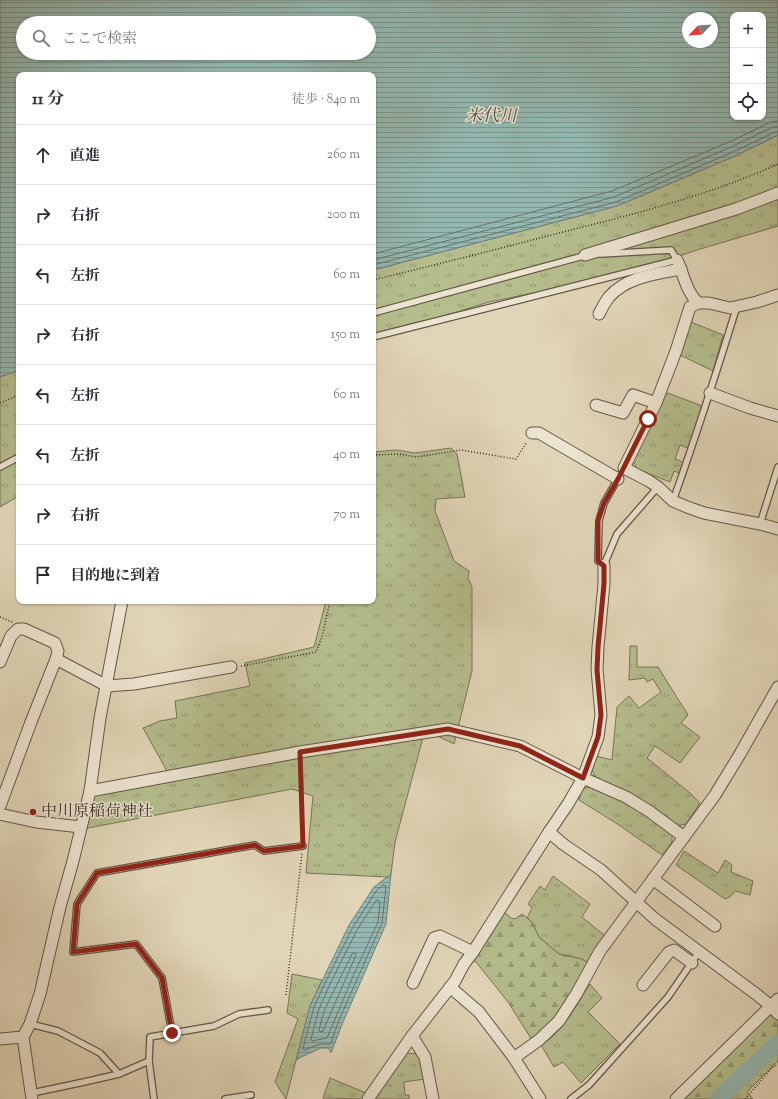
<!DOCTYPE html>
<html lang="ja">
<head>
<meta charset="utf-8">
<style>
	:root { --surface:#fff; --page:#f7f7f7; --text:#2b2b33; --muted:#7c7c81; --line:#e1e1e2 }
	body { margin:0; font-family:"Sorts Mill Goudy","Noto Serif JP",serif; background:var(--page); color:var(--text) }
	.controls { position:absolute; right:12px; top:12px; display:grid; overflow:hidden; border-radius:8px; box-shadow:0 1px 3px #0004 }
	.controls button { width:36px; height:36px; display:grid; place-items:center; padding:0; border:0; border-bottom:1px solid var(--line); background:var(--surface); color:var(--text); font:20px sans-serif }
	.compass { position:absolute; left:682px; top:12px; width:36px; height:36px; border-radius:50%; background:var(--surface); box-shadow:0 1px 3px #0004; rotate:245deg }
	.stop { position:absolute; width:12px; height:12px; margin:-9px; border:3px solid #8f2418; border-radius:50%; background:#fff }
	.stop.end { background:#8f2418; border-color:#fff; box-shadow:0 1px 4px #0008 }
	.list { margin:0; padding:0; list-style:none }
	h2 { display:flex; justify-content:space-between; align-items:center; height:52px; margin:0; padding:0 16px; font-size:17px }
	h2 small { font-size:13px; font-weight:400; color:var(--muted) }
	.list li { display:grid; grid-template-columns:26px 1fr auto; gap:12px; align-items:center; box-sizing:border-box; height:60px; padding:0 16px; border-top:1px solid var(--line) }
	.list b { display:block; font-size:15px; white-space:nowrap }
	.list em { font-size:13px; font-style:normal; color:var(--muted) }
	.icon { flex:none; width:22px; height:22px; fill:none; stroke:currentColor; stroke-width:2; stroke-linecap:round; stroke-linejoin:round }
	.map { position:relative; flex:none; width:778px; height:1099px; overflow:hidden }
	.search { position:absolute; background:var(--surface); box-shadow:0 1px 3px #0004; left:16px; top:16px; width:360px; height:44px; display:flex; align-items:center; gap:10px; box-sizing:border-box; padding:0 14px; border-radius:22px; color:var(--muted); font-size:15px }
	.panel { position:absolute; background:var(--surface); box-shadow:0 1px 3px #0004; left:16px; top:72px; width:360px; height:532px; border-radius:8px }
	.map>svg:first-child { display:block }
	.grass { fill:url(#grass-tufts); stroke:#787458 }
	.forest { fill:url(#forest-firs); stroke:#787458 }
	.water { fill:url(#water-rules); stroke:#708078; fill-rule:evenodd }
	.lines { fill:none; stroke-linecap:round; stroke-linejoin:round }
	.shore { stroke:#67726a; stroke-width:1 }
	.river { stroke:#94b8b1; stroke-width:17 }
	.service-casing { stroke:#645648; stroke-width:8 }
	.minor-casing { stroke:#645648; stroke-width:13 }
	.path { stroke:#3a2c23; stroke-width:1.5; stroke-dasharray:1 2; stroke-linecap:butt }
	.service { stroke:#ece4d0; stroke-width:5.5 }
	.minor { stroke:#ece4d0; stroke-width:11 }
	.route { stroke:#8f2418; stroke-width:5 }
	.poi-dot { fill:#8f2418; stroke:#ece4d0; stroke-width:1.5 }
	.labels { text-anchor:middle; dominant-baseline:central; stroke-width:3; stroke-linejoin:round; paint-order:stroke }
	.poi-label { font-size:16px; fill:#3a2c23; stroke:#ece4d0; text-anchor:start }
	.water-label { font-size:17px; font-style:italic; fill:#504f46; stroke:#ece4d0 }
</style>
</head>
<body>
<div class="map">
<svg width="778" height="1099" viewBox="0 0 778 1099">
	<defs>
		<pattern id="grass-tufts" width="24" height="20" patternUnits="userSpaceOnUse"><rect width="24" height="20" fill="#b5bd8d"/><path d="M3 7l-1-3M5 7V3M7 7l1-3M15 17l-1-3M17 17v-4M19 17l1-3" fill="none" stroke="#949a73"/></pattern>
		<pattern id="forest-firs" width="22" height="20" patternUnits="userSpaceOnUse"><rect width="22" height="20" fill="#b5bd8d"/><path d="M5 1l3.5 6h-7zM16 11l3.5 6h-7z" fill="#949a73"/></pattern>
		<pattern id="water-rules" width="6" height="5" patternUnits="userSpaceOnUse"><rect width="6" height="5" fill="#94b8b1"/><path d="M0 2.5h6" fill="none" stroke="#7a9690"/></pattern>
	</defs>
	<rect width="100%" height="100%" fill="#e1d5b7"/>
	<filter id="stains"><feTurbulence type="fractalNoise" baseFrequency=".005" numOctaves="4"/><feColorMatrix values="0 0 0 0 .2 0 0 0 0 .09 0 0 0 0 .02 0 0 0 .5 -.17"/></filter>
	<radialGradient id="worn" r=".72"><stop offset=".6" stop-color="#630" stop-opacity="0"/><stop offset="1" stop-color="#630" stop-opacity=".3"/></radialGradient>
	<g class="grass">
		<polygon points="778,135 778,226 697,250 670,259 553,289 489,302 373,338 373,270 617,206 735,156"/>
		<polygon points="691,322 723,335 713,371 680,355"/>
		<polygon points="19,370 19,496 0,507 0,377"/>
		<polygon points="665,392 705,407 691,449 680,445 675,459 685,463 682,474 674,471 670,482 637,469 633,461"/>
		<polygon points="451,448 457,454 465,497 436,499 435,511 454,561 469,571 468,578 472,587 472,671 454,744 425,730 395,842 391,874 387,877 306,873 313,796 292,789 83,829 95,791 167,771 143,728 160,721 177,718 175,701 250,686 245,663 314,647 326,601 373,601 373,452 396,450 415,453"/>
		<polygon points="630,646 637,646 637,667 658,667 688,715 681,723 700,737 680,763 655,746 647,758 690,793 700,803 686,824 677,826 657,810 639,799 596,779 592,770 596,756 612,760 617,707 629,696 639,708 661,692 653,679 647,682 645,678 629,680"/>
		<polygon points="593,786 624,802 651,817 672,833 672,842 662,855 619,825 579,800 582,789"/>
		<polygon points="684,851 718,873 725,860 732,865 731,872 753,881 750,895 735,891 730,897 725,899 676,865"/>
		<polygon points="553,876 590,904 582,917 605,936 588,963 582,959 559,954 539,937 532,922 527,918 532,908 528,904 540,886 545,890"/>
		<polygon points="292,974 322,980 310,1006 286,1099 275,1082 298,1019 287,1013"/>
		<path d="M590,984L602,998L588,1012L620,1044L581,1083L563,1062L554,1067L541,1045C562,1033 577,1004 590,984Z"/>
		<polygon points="777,1039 778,1039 778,1061 747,1092 753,1099 712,1099"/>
		<polygon points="406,1053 417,1054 421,1057 425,1079 404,1082 405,1095 409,1095 409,1099 374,1099"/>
		<polygon points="330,1078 366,1093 362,1099 323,1098"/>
	</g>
	<g class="forest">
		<polygon points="502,910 511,918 515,919 522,914 532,922 539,937 559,954 582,959 588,963 569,999 554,1021 532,1040 508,1002 476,962 471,960"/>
		<polygon points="769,1013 778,1020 778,1038 713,1099 684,1099"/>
	</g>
	<g class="water">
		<path d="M0,0H778V135L735,156L617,206L373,270V75H19V370L0,377ZM733,15H763V117H733ZM688,18H712V42H688ZM23,23H369V53H23Z"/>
		<polygon points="391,874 386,924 343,1022 331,1053 328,1048 321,1048 299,1058 296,1061 310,1006 349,925 374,887"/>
	</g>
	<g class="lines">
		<g class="shore">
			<polyline points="373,254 612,191 729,142 771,122 778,121"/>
			<polyline points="373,260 614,197 731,147 773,127 778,127"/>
			<polyline points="373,265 616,202 733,152 775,132 778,132"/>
			<polygon points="383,885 385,885 386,887 382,923 339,1020 331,1043 329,1044 320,1044 304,1050 303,1048 314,1007 326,981 353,927 377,890"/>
			<polygon points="377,900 380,902 378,922 354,974 327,1038 312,1041 311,1039 319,1009 330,984 357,930"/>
			<polygon points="353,953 355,953 356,955 323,1031 320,1032 319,1030 324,1011"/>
		</g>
		<polyline class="river" points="718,1099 778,1043"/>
		<defs>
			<g id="service">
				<polyline points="373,313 587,255"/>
				<polyline points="373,337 677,260 671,250 601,254"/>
				<polyline points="0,467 19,457"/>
				<polyline points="624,468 604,503 599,521 598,561 604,565 617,534 658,487"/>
				<path d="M673,501C696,436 717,371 737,306"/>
				<polyline points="760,524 778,467"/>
				<polyline points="30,1024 58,1031 100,1053 119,1074"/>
				<polyline points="172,1033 162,978 136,944 73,952 77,904 97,873 255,845 264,851 303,846"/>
				<polyline points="149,1061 150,1037 214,1026 239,1014 268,1010"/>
				<polyline points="32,1093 84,1082 119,1074 149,1061 154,1099"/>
				<polyline points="225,1099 251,1095"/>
				<polyline points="571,1099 589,1085 668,997 699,952"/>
			</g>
			<g id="minor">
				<polyline points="585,255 736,209 778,193"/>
				<path d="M677,260C684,275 686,291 698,303"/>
				<polyline points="778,295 757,302 730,308 709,303 698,303 690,307 676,351 656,403 624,468 649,481 658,487 673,501 687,507 704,513 760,524 778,529"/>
				<path d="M599,314C602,308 605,302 609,297C626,277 656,274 681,269"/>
				<polyline points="710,393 750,408 778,416"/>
				<polyline points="596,405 623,413 633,395 656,403"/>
				<polyline points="532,433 539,433 618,479"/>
				<polyline points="56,659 107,686 134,684 231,667"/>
				<polyline points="0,662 11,636 18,629 24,629 55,643 58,651 56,659 31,722 0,806"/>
				<polyline points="90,791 300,752 448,729 520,746 583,778 626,797 649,811 684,837"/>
				<polyline points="0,814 36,822 81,827"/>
				<polyline points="549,832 563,844 601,870 655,919 756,994 771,1006 778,1014"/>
				<polyline points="653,879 715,926"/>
				<polyline points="413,983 434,938 440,936 473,952"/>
				<polyline points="643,985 669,952 674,950 692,963"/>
				<polyline points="450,987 479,1012 514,1058 540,1099"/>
				<polyline points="412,1036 425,1057 433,1099"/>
				<polyline points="0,1039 23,1037"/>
				<polyline points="514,1058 539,1040 559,1021 577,993 600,951 715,795 740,754 778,687"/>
				<polyline points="32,1099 23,1037 30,1024 40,994 60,907 73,861 90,791 100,718 122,601"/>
				<polyline points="368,1099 412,1036 455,981 464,964 473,952 549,832 568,804 583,778 598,737 601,715 597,669 598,647 604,584 604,565"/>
				<polyline points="676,1099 778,999"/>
			</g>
		</defs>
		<use href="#service" class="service-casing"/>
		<use href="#minor" class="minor-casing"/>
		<g class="path">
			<path d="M373,280C434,265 495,250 555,234C631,215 707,196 778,164"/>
			<polyline points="0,403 19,395"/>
			<polyline points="373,455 400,454 416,457 461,450 516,459 527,442"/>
			<polyline points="0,617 12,622"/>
			<polyline points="241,666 316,652 322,637 330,601"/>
			<polyline points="300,761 303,840"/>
			<polyline points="286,995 302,853"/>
			<polyline points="745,1099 772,1068 778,1064"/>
		</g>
		<use href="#service" class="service"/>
		<use href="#minor" class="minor"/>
	</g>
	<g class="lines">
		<polyline class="route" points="172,1033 162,978 136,944 73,952 77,904 97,873 255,845 264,851 303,846 300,752 448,729 520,746 583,778 598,737 601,715 597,670 598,647 604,584 604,566 598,561 598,521 604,503 618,479 648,419"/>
	</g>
	<circle class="poi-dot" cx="33" cy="812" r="4"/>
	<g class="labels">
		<g class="poi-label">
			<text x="41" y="812">中川原稲荷神社</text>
		</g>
		<g class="water-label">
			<text x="491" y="117">米代川</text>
		</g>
	</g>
	<rect width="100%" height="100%" filter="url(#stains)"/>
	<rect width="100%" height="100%" fill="url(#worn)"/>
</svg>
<div class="controls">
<button>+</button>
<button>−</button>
<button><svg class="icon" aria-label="locate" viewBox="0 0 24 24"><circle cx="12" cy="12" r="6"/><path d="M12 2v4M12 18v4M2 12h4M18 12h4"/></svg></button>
</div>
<svg class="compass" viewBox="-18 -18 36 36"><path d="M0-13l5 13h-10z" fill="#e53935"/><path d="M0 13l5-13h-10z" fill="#7c7c81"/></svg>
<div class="stop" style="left:648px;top:419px"></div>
<div class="stop end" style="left:172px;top:1033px"></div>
<div class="search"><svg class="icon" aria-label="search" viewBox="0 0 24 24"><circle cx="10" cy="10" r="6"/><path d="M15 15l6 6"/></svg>ここで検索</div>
<section class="panel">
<h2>11 分<small>徒歩 · 840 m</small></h2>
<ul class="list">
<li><svg class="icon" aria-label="ahead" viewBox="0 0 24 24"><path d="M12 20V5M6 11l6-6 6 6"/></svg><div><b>直進</b></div><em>260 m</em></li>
<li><svg class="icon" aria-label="right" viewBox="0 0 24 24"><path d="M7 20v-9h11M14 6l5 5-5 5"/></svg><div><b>右折</b></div><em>200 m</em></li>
<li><svg class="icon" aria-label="left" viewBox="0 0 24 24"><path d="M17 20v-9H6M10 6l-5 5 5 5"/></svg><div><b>左折</b></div><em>60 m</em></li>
<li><svg class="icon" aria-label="right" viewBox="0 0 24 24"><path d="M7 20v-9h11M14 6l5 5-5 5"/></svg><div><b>右折</b></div><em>150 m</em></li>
<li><svg class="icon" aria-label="left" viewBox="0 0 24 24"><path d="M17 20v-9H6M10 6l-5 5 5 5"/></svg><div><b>左折</b></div><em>60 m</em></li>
<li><svg class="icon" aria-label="left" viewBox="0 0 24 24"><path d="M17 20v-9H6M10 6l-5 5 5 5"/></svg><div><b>左折</b></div><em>40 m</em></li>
<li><svg class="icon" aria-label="right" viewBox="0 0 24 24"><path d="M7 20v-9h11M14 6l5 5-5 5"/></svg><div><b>右折</b></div><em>70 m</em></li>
<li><svg class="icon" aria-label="arrive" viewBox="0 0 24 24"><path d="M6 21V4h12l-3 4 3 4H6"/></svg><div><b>目的地に到着</b></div></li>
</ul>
</section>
</div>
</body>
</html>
